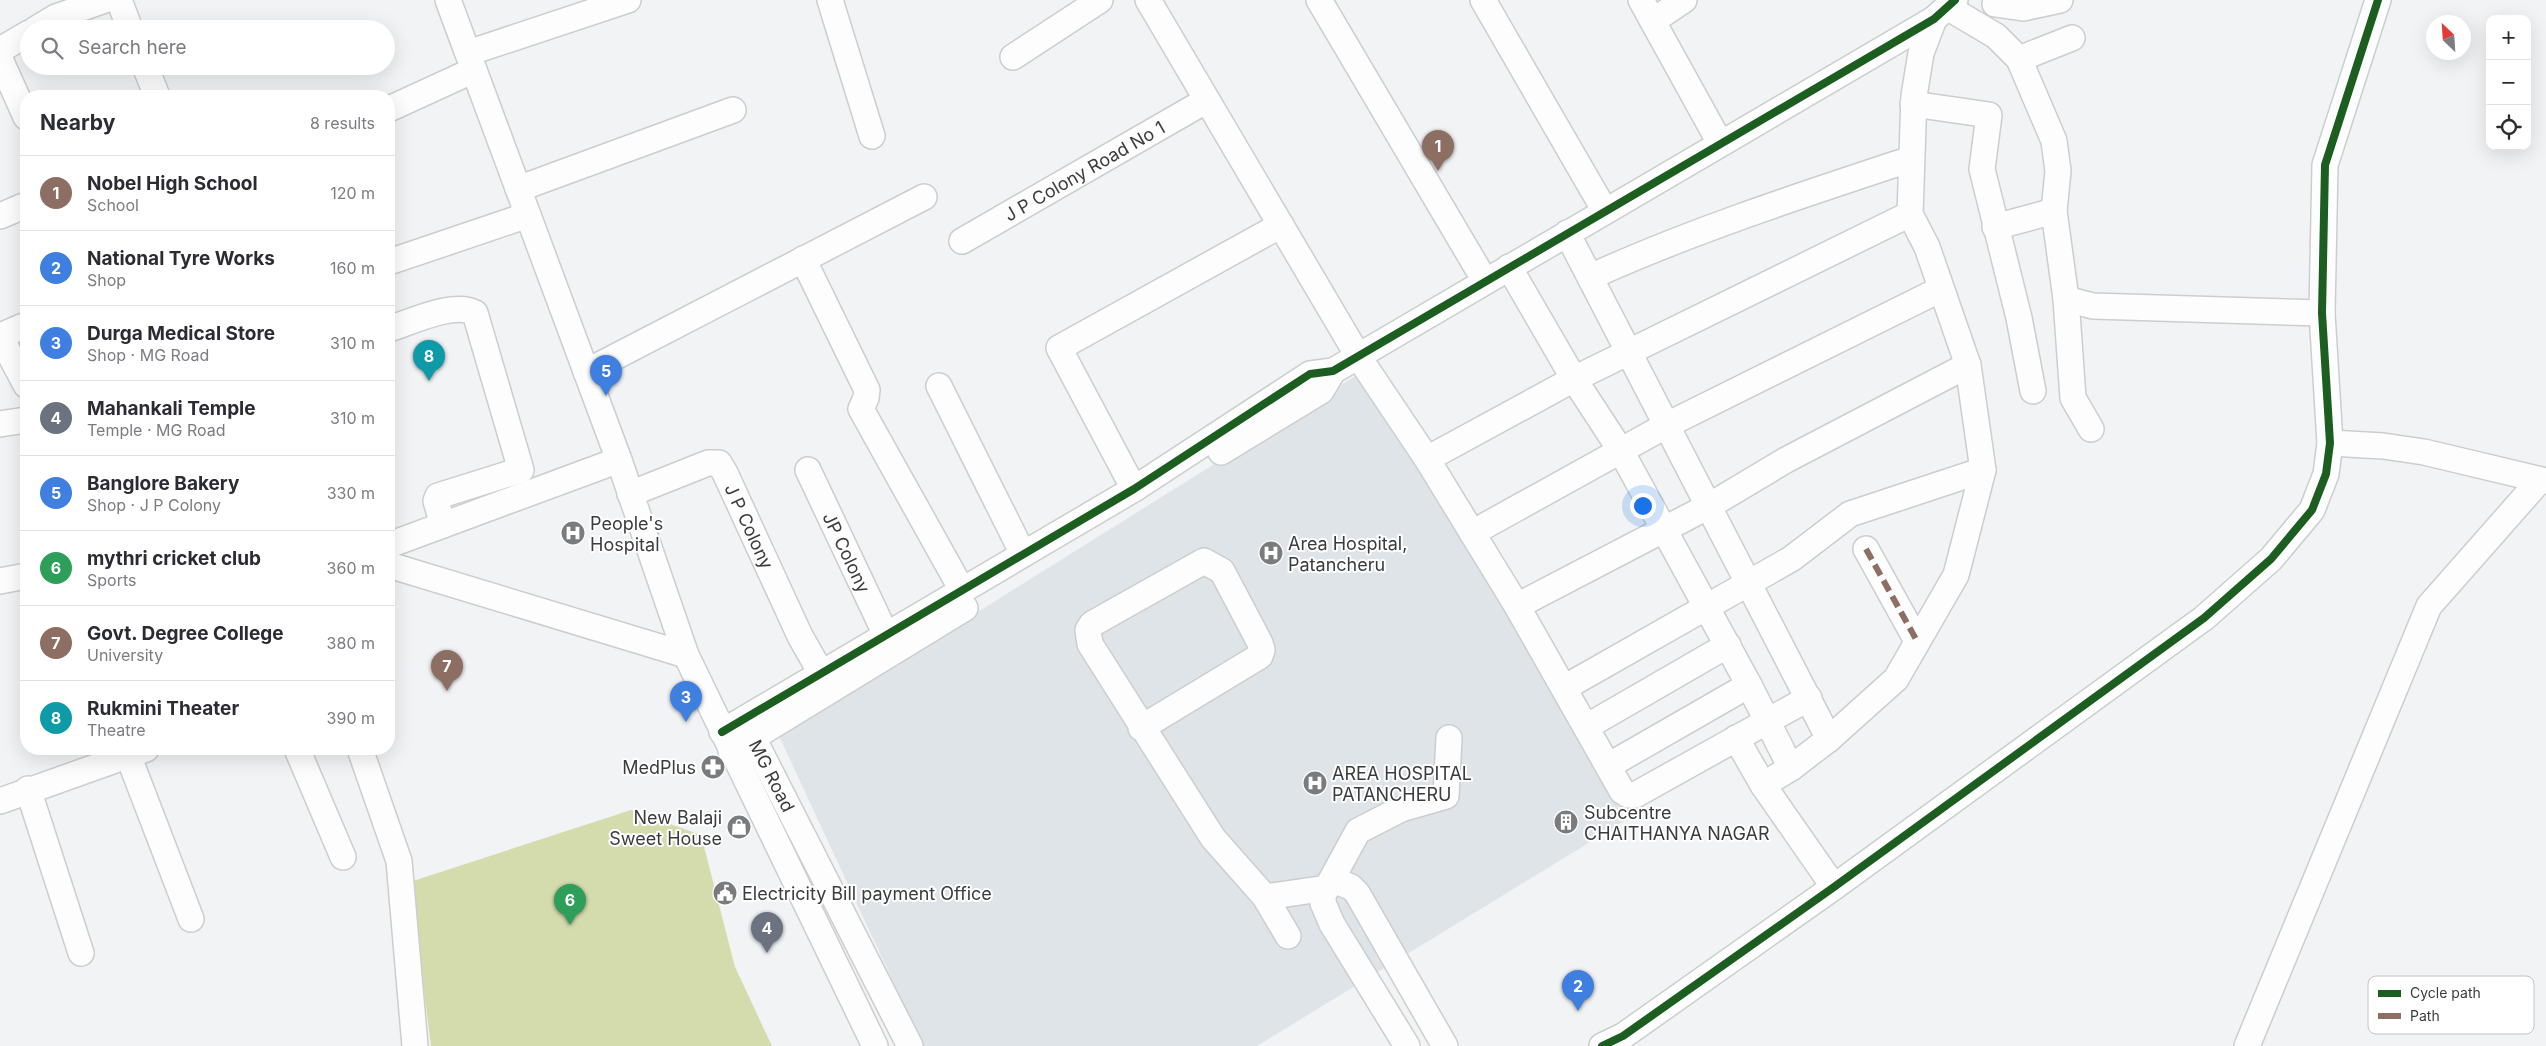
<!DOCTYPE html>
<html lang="en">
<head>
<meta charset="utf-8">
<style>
	:root { --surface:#fff; --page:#f2f2f3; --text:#2b2b33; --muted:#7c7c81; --line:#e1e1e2; --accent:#0f766e }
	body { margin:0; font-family:Inter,sans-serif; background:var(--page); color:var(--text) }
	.controls { position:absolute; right:15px; top:15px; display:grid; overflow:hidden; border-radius:10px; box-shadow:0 5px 20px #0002 }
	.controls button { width:45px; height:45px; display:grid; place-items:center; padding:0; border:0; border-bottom:1px solid var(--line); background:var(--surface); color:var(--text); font:25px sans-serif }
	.compass { position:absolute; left:2426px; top:15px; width:45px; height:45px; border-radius:50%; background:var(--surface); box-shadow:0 5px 20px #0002; rotate:335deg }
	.you { position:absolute; left:1642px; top:505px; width:18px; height:18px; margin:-12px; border:4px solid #fff; border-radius:50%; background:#1a73e8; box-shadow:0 0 0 8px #1a73e833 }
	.badge { display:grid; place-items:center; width:32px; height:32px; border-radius:50%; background:var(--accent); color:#fff; font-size:16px; font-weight:700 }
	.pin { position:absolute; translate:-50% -41px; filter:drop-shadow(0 1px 2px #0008) }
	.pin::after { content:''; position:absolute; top:26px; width:18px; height:15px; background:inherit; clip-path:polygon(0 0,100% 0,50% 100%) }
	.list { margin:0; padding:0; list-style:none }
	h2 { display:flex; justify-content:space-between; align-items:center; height:65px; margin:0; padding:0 20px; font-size:21px }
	h2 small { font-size:16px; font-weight:400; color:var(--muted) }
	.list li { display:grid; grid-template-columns:32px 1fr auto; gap:15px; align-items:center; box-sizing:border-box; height:75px; padding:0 20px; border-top:1px solid var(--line) }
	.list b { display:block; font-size:19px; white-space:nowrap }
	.list p { margin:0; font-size:16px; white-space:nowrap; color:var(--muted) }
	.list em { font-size:16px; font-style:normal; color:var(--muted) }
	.icon { flex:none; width:28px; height:28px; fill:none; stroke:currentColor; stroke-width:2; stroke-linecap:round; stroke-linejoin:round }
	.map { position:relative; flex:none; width:2546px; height:1046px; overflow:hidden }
	.search { position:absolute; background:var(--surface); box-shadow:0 5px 20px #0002; left:20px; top:20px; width:375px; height:55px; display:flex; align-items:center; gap:12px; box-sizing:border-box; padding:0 18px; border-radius:28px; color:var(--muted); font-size:19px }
	.panel { position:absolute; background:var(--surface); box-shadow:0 5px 20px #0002; left:20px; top:90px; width:375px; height:665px; border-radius:20px }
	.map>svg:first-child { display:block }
	.built { fill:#dee4e8 }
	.grass { fill:#d4dcad }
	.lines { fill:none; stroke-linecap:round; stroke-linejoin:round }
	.minor-casing { stroke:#cccece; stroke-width:28 }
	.minor { stroke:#fdfdfd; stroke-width:25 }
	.quiet { stroke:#8d6e63; stroke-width:6; stroke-dasharray:12 6; stroke-linecap:butt }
	.cycleway-casing { stroke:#fff; stroke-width:11 }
	.cycleway { stroke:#1b5e20; stroke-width:8 }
	.labels { text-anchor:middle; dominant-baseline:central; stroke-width:4; stroke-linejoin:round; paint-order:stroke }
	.street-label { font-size:18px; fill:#3a3b3c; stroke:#fff }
	.poi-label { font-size:18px; fill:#3a3b3c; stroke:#fff; text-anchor:start }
	.key { fill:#fff; stroke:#c4c4c4; stroke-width:1 }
	.key-label { font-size:14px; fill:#3a3b3c }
</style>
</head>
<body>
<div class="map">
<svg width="2546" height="1046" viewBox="0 0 2546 1046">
	<rect width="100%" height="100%" fill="#f1f3f4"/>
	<polygon class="built" points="1365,370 1626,820 1257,1046 923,1046 779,736"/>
	<polygon class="grass" points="631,810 701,835 735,967 772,1046 431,1046 410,882"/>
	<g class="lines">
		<defs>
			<g id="minor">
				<polyline points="119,0 130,29"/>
				<polyline points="448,0 619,460 686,655 875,1046"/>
				<polyline points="830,0 872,136"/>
				<polyline points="1148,0 1358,356 1427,459 1517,606 1622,791 1628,795 1635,795 1809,698"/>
				<polyline points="1319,0 1485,281"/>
				<polyline points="1483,0 1605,211"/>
				<polyline points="1641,0 1720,143"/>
				<polyline points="1995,4 2023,8 2060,0"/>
				<polyline points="1947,7 1996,36 2019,59 2054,141 2058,171 2054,211 2066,299 2073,398 2091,429"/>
				<polyline points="1653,21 1684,0"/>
				<polyline points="36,29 56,17 105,0"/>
				<polyline points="0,50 29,33"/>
				<polyline points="468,53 628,0"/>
				<polyline points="1013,57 1100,0"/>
				<polyline points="0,59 26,117"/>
				<polyline points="2019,59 2072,38"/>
				<polyline points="145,66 157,96"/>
				<polyline points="1913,104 1989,115 1982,169 2019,318 2033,391"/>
				<polyline points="389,109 474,70"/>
				<polyline points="518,189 733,110"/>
				<polyline points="0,216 26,205"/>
				<polyline points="1995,227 2054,211"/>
				<polyline points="1567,233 1829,739"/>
				<path id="s1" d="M962,241L1207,100"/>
				<polyline points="803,259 867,390 866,398 861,409 962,590"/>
				<polyline points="389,262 528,215"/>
				<polyline points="1509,267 1574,379 1621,451 1749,685 1608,766"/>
				<path d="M1590,277C1694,230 1802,195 1911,159"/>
				<polyline points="2066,299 2093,306 2322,313"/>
				<polyline points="26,325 0,336 26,385"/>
				<path d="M389,329C411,322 454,301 475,313L521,470L438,496L436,501L443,525"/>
				<polyline points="586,372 924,197"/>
				<polyline points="939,386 1023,554"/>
				<polyline points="0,424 26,420"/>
				<polyline points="2330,443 2383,446 2424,452 2546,481"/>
				<polyline points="1221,452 1321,391 1333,371"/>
				<polyline points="1427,459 1574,379 1910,214"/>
				<path id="s2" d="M808,470L886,635"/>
				<polyline points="1134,489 1059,348 1281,225"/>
				<path id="s3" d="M630,494L708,463H719L725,473L800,636L821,673"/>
				<polyline points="1472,533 1667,425 1941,289"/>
				<polyline points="389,545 619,460"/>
				<polyline points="1866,549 1917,641"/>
				<polyline points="389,565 686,655"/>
				<polyline points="0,581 26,576"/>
				<polyline points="1517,606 1709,506 1786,460 1968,365"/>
				<polyline points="1749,685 1791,768 1763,785 1834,887"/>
				<polyline points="1564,688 1791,559 1850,514 1983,470"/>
				<path id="s4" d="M746,724L910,1046"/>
				<polyline points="1586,727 1728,645"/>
				<polyline points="1141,728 1260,656 1262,650 1260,643 1222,571 1204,561 1092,624 1088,630 1090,644 1213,838 1265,897 1327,888"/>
				<polyline points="722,732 1134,489 1310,374 1333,371 1934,19 1955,0"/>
				<polyline points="1736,738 1763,785"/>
				<polyline points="297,749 343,857"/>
				<polyline points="360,749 399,861 415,1046"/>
				<polyline points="731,751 965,608"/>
				<polyline points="128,755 191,919"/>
				<polyline points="1791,768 1829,739 1896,679 1956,575 1983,470 1968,365 1927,247 1910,214 1914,96 1921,53 1934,19"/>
				<polyline points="28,789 81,953"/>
				<polyline points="0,801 146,749"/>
				<polyline points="1333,880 1351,887 1357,893 1445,1046"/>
				<polyline points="1265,897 1288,936"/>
				<polyline points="1407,1046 1332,924 1323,903 1323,895 1358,831 1401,809 1446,796 1449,738"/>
				<polyline points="1602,1046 1623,1036 1834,887 2204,618 2271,559 2312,510 2326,474 2330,443 2322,313 2325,165 2378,0"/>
				<polyline points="2247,1046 2429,606 2540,480"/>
			</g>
		</defs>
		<use href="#minor" class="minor-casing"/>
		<use href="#minor" class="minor"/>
		<polyline class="quiet" points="1866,549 1917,641"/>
		<defs>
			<g id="cycleway">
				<polyline points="722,732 1134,489 1310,374 1333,371 1934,19 1955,0"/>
				<polyline points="1602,1046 1623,1036 1834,887 2204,618 2271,559 2312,510 2326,474 2330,443 2322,313 2325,165 2378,0"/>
			</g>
		</defs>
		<use href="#cycleway" class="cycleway-casing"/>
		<use href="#cycleway" class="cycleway"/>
	</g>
	<defs>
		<symbol id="hospital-disc" viewBox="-11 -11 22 22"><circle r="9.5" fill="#7a7b7c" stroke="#fff"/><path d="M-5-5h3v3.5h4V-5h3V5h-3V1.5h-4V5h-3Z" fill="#fff"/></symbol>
		<symbol id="pharmacy-disc" viewBox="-11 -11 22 22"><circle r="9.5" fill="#7a7b7c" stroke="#fff"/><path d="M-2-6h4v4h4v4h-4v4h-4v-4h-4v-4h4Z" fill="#fff"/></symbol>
		<symbol id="building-disc" viewBox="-11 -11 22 22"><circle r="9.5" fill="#7a7b7c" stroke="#fff"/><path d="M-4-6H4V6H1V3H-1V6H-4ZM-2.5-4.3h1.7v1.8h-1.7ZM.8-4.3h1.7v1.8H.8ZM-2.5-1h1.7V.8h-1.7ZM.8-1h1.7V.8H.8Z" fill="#fff"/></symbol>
		<symbol id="shop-disc" viewBox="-11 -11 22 22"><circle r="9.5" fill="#7a7b7c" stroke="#fff"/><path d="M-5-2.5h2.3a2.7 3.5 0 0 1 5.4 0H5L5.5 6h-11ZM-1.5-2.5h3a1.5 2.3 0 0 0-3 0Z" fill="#fff"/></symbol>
		<symbol id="civic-disc" viewBox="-11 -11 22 22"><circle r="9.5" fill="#7a7b7c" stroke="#fff"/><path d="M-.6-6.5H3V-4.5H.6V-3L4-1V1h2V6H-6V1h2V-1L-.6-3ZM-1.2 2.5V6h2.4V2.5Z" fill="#fff"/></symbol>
	</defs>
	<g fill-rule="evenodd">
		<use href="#hospital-disc" x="559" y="519" width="28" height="28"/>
		<use href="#hospital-disc" x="1257" y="539" width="28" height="28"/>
		<use href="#pharmacy-disc" x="699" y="753" width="28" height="28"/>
		<use href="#hospital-disc" x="1301" y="769" width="28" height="28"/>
		<use href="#building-disc" x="1552" y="808" width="28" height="28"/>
		<use href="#shop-disc" x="725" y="813" width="28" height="28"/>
		<use href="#civic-disc" x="711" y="879" width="28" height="28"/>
	</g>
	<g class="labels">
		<g class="street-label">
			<text stroke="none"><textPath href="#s1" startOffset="141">J P Colony Road No 1</textPath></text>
			<text stroke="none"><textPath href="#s3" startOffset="165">J P Colony</textPath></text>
			<text stroke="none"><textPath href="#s2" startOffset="91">JP Colony</textPath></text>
			<text stroke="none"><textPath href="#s4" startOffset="58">MG Road</textPath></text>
		</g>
		<g class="poi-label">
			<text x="590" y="523">People's<tspan x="590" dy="21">Hospital</tspan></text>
			<text x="1288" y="543">Area Hospital,<tspan x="1288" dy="21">Patancheru</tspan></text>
			<text x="696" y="767" text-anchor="end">MedPlus</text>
			<text x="1332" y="773">AREA HOSPITAL<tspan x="1332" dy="21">PATANCHERU</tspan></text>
			<text x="1584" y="812">Subcentre<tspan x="1584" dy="21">CHAITHANYA NAGAR</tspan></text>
			<text x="722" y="817" text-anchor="end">New Balaji<tspan x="722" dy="21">Sweet House</tspan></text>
			<text x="742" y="893">Electricity Bill payment Office</text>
		</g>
	</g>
	<rect x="2368" y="976" width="166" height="58" rx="8" class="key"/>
	<rect x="2378" y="990" width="23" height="7" fill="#1b5e20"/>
	<rect x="2378" y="1013" width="23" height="6" fill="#8d6e63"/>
	<g class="key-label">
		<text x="2410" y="998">Cycle path</text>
		<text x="2410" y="1021">Path</text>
	</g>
</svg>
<div class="controls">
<button>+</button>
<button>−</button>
<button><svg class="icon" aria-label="locate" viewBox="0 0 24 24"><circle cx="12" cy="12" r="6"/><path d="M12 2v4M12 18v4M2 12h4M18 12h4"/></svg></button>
</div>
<svg class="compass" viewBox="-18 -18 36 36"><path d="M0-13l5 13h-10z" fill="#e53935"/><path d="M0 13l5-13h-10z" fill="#7c7c81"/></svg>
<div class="you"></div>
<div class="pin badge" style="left:1438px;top:171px;background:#8d6e63">1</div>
<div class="pin badge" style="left:1578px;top:1011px;background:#3f7fe0">2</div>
<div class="pin badge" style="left:686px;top:722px;background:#3f7fe0">3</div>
<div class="pin badge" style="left:767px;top:953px;background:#6b7280">4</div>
<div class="pin badge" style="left:606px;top:396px;background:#3f7fe0">5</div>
<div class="pin badge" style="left:570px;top:925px;background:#2e9e5b">6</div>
<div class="pin badge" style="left:447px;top:691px;background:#8d6e63">7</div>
<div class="pin badge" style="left:429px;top:381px;background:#0f9aa8">8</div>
<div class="search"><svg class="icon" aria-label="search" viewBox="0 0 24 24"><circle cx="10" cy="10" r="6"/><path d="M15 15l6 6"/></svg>Search here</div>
<section class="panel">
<h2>Nearby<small>8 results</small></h2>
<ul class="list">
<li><span class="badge" style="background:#8d6e63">1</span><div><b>Nobel High School</b><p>School</p></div><em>120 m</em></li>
<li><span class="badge" style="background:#3f7fe0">2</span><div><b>National Tyre Works</b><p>Shop</p></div><em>160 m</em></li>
<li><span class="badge" style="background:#3f7fe0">3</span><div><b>Durga Medical Store</b><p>Shop · MG Road</p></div><em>310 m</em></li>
<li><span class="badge" style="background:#6b7280">4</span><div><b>Mahankali Temple</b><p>Temple · MG Road</p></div><em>310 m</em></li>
<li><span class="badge" style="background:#3f7fe0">5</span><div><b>Banglore Bakery</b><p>Shop · J P Colony</p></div><em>330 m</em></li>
<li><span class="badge" style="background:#2e9e5b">6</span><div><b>mythri cricket club</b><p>Sports</p></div><em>360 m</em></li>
<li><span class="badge" style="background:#8d6e63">7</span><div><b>Govt. Degree College</b><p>University</p></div><em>380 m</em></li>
<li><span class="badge" style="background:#0f9aa8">8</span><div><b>Rukmini Theater</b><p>Theatre</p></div><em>390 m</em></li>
</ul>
</section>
</div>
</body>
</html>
